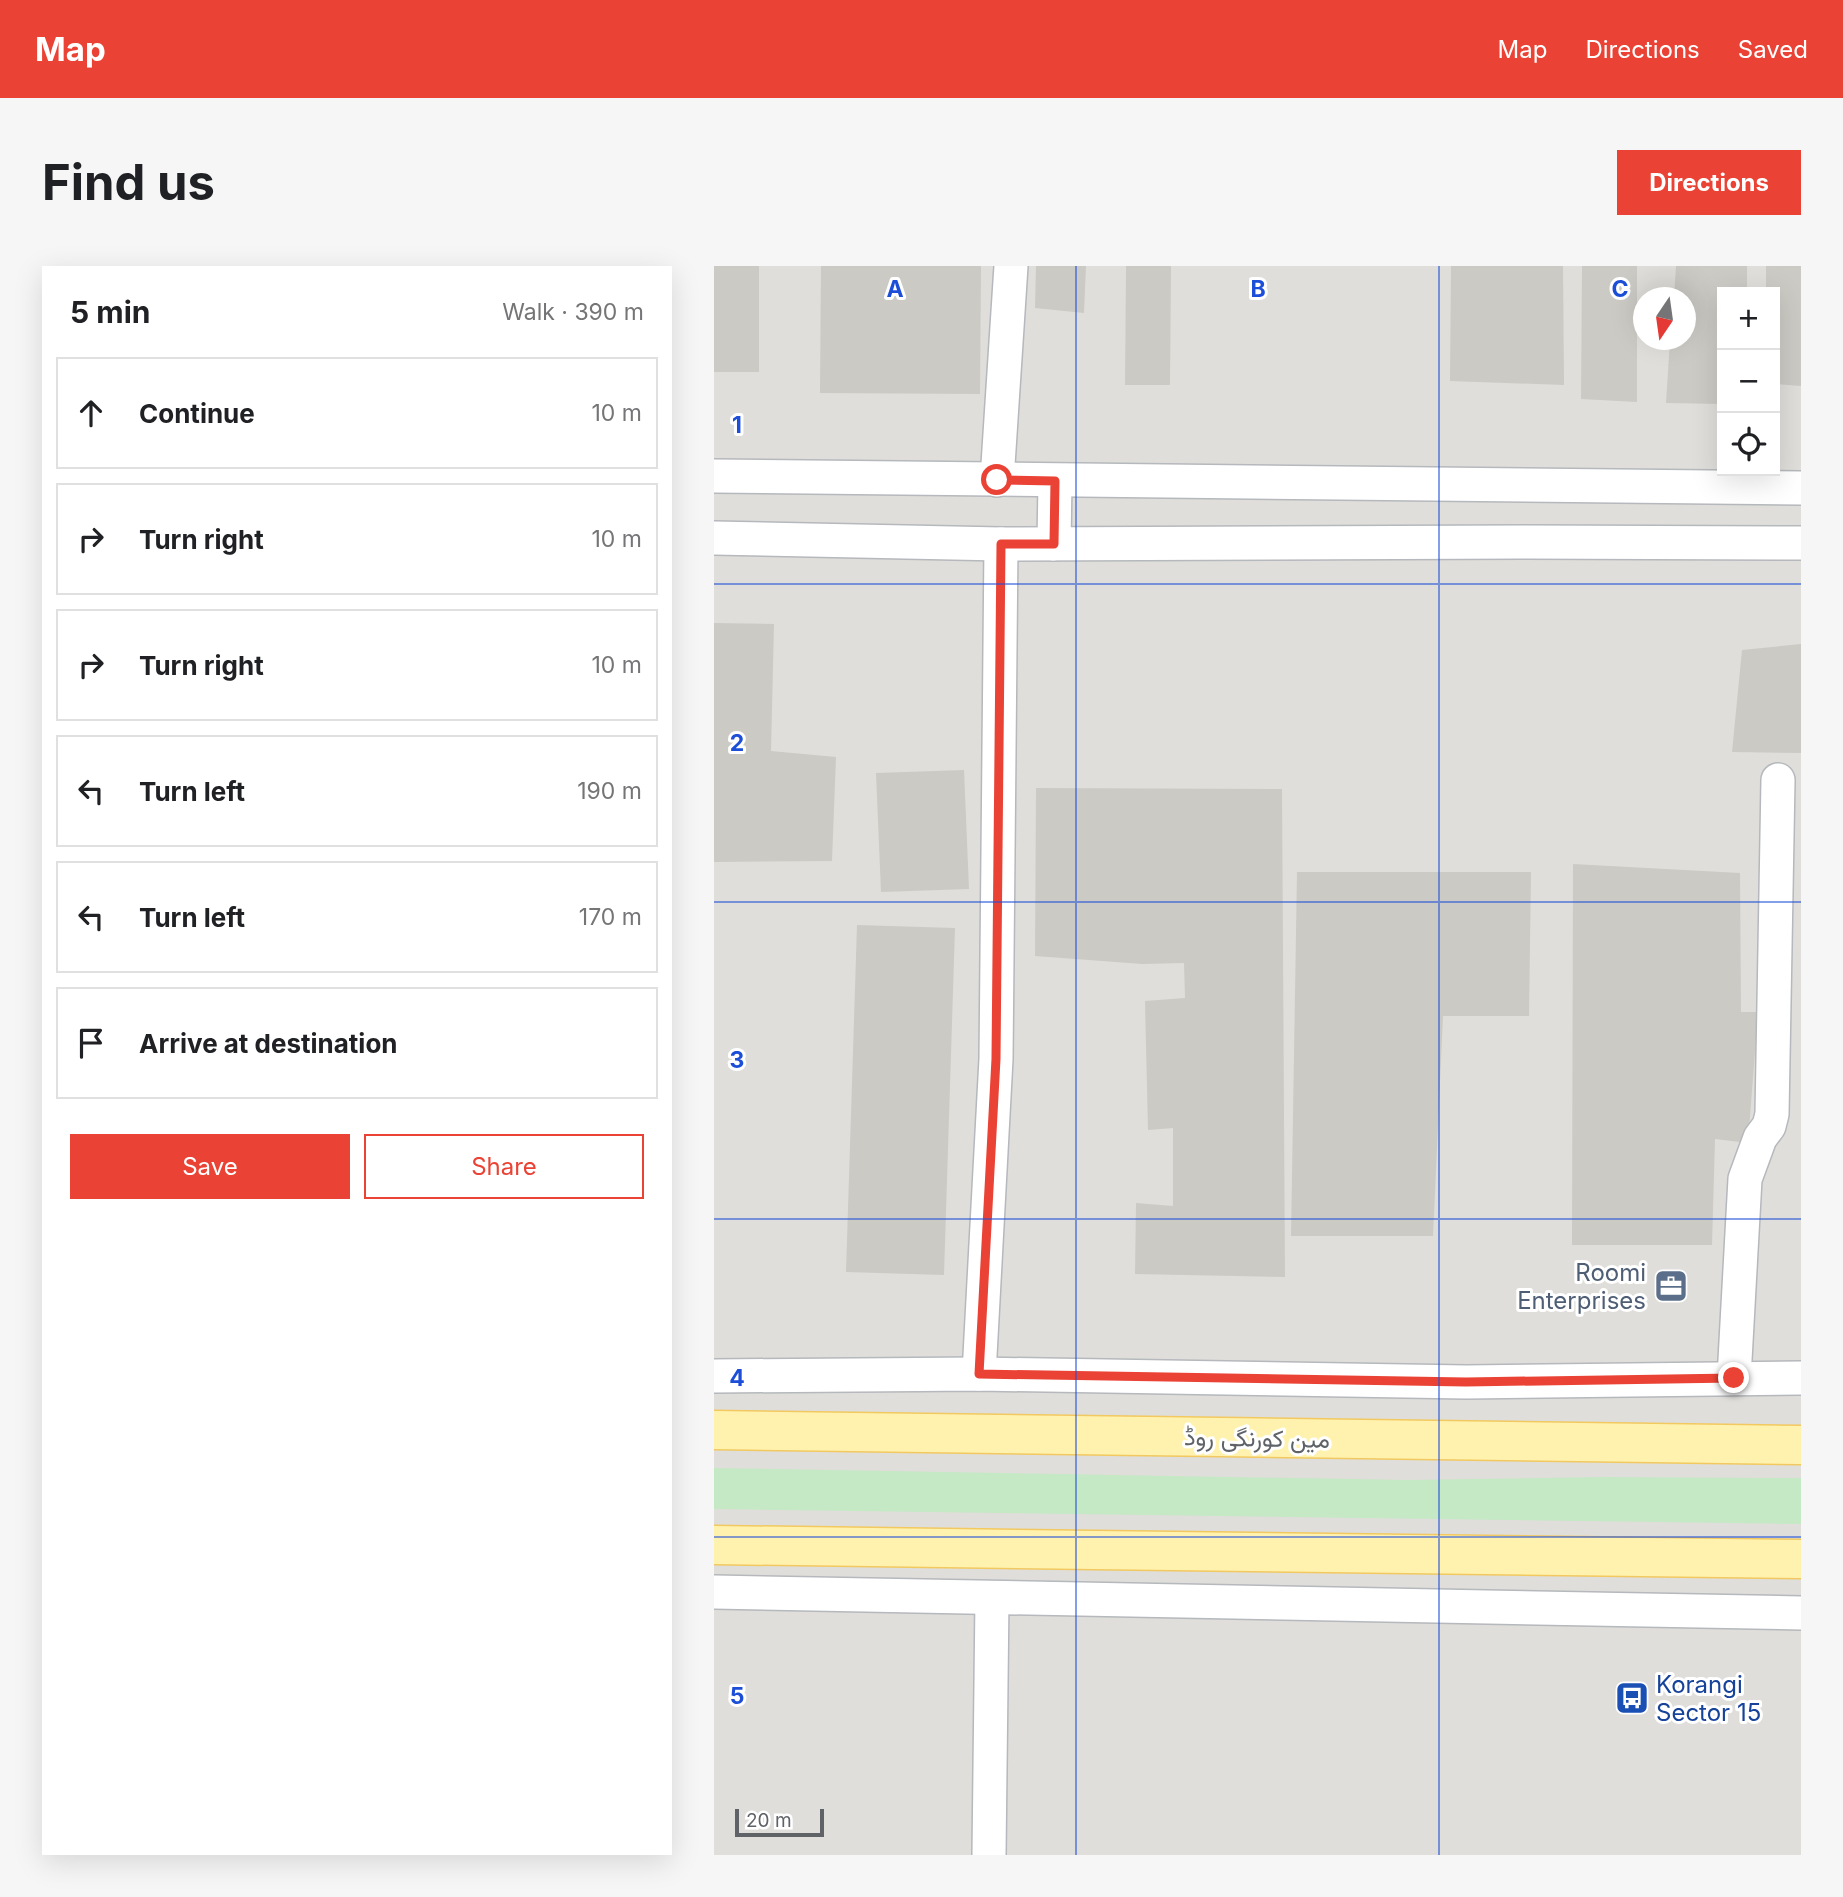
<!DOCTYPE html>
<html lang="en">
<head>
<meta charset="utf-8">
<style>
	:root { --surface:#fff; --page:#f6f6f6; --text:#202124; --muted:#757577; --line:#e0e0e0; --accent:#ea4335 }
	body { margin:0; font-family:Inter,Vazirmatn,sans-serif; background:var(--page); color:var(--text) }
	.controls { position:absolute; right:21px; top:21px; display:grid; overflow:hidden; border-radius:0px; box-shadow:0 7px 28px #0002 }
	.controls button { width:63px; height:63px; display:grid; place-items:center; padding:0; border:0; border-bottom:2px solid var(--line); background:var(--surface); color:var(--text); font:35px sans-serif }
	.compass { position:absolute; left:919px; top:21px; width:63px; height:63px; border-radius:50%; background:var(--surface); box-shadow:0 7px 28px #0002; rotate:193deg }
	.scale { position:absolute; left:21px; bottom:18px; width:89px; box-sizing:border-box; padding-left:7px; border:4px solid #5f6368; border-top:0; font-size:19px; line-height:24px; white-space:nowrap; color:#5f6368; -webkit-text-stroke:5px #fff; paint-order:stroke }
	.stop { position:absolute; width:21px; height:21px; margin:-16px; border:5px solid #ea4335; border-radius:50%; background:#fff }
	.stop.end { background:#ea4335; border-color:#fff; box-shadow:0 2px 7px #0008 }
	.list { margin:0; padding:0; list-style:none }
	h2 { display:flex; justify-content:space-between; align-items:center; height:91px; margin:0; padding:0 28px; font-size:30px }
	h2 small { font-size:23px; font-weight:400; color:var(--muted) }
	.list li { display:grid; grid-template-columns:46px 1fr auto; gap:21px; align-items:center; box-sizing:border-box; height:112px; margin:0 14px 14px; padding:0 14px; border:2px solid var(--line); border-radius:0px }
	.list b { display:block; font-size:26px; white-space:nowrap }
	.list em { font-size:23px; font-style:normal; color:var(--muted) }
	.actions { display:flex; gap:14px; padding:21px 28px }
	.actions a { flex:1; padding:16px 0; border:2px solid var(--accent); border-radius:0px; text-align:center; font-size:24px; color:var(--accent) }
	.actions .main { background:var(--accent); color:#fff }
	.icon { flex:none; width:38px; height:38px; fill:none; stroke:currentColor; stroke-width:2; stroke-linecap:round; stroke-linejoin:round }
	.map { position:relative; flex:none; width:1087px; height:1589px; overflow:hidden; border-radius:0px }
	header { display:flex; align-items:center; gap:42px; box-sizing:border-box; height:98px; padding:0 35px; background:var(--accent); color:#fff }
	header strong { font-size:33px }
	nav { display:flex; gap:38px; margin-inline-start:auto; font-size:24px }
	.intro { display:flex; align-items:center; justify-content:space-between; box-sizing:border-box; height:168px; padding:0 42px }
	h1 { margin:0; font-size:49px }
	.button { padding:18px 32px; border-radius:0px; background:var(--accent); color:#fff; font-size:24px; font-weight:700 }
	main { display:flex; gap:42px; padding:0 42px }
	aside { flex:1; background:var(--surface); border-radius:0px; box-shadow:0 7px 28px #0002 }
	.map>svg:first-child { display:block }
	.industrial { fill:#e0deda; fill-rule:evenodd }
	.green { fill:#c5e8c5 }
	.building { fill:#cccac5 }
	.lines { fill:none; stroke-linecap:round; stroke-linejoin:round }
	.minor-casing { stroke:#b5b8bc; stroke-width:36 }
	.major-casing { stroke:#f2c960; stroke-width:41 }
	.minor { stroke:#fff; stroke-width:33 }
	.major { stroke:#fff2af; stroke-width:38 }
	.route { stroke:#ea4335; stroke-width:9 }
	.grid { fill:none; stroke:#1d4ed8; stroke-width:2; stroke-opacity:0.55 }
	.labels { text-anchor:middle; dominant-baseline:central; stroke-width:6; stroke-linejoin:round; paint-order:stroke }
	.service-label { font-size:24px; fill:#4e5e75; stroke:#fff; text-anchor:end }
	.street-label { font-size:24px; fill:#5f6368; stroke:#fff }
	.transit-label { font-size:24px; fill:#164399; stroke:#fff; text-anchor:start }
	.grid-label { font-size:23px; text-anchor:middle; font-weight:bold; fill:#1d4ed8; stroke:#fff; stroke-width:6; stroke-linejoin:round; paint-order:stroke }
</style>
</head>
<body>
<header>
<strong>Map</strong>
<nav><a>Map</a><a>Directions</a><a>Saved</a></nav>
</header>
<div class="intro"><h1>Find us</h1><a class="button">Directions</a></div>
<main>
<aside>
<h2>5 min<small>Walk · 390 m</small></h2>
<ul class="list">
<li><svg class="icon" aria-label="ahead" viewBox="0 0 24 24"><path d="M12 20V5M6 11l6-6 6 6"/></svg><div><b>Continue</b></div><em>10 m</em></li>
<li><svg class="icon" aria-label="right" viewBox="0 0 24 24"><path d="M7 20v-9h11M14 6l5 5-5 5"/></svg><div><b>Turn right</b></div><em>10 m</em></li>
<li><svg class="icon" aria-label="right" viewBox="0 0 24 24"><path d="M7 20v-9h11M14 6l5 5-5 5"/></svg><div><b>Turn right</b></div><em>10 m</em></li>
<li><svg class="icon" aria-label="left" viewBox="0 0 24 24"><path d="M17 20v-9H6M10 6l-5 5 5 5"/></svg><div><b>Turn left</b></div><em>190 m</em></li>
<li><svg class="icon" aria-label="left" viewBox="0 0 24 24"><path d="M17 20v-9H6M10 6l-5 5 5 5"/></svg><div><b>Turn left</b></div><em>170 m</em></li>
<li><svg class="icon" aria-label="arrive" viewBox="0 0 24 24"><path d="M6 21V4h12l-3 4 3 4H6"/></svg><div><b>Arrive at destination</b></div></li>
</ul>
<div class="actions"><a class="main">Save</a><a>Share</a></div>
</aside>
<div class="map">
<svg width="1087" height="1589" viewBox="0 0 1087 1589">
	<rect width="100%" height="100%" fill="#f1efe8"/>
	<path class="industrial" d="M0,0H1087V1589H0ZM1008,26H1061V205H1008ZM930,32H972V74H930Z"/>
	<polygon class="green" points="0,1202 694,1214 889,1211 1087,1212 1087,1258 0,1243"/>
	<g class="building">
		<rect x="0" y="0" width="45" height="106"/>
		<polygon points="107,0 267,0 266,128 106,127"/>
		<polygon points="322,0 372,0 370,47 321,42"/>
		<polygon points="412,0 457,0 456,119 411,119"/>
		<polygon points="737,0 849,0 850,119 736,115"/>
		<polygon points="868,0 923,0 923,136 867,133"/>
		<polygon points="962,0 1033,0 1033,26 1008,26 1008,138 952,137 956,74 972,74 972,32 960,32"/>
		<polygon points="1052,0 1087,0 1087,120 1061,118 1061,26 1052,26"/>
		<polygon points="0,357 60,358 57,485 122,491 118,595 0,596"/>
		<polygon points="1087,378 1087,487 1018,486 1028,384"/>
		<polygon points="250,504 255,623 167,626 162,507"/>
		<polygon points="322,522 568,523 571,1011 421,1008 422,937 459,940 459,862 434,864 431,735 471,732 470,697 428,698 321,690"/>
		<polygon points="859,598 1026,607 1027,746 1044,746 1034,877 1001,873 998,979 858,979"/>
		<polygon points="583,606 817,606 815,750 729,750 719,970 577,970"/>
		<polygon points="143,659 241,662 230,1009 132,1006"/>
	</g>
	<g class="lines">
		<defs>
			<g id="minor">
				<polyline points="0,210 1087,222"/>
				<polyline points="283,214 297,0"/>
				<polyline points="0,272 287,278 810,276 1087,277"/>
				<polyline points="340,278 341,215"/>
				<polyline points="265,1108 282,793 287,278"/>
				<polyline points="0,1110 265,1108 752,1116 1087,1112"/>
				<polyline points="1020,1112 1031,913 1046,872 1055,860 1058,848 1064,514"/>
				<polyline points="0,1326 1087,1347"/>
				<polyline points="275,1589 278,1332"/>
			</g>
			<g id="major">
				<path d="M0,1164C362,1167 725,1176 1087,1179"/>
				<polyline points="0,1279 1087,1293"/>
			</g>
		</defs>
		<use href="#minor" class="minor-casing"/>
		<use href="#major" class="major-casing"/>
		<use href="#minor" class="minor"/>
		<use href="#major" class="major"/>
	</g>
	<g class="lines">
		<polyline class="route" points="283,214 341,215 340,278 287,278 282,793 265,1108 752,1116 1020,1112"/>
	</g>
	<path class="grid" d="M362,0V1589M725,0V1589M0,318H1087M0,636H1087M0,953H1087M0,1271H1087"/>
	<defs>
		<symbol id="office-square" viewBox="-11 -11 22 22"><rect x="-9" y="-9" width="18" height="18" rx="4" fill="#5c6f8a" stroke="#fff"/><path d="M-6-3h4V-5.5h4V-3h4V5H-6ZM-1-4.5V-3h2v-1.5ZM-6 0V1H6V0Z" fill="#fff"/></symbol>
		<symbol id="bus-square" viewBox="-11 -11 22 22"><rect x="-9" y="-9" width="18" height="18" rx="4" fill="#1a4fb4" stroke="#fff"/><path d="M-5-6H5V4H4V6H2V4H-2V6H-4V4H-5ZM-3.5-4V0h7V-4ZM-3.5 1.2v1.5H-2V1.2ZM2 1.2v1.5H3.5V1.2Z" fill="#fff"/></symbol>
	</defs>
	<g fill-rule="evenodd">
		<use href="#office-square" x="938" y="1001" width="38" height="38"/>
		<use href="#bus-square" x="899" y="1413" width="38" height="38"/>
	</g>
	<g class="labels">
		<g class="service-label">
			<text x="932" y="1006">Roomi<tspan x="932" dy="28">Enterprises</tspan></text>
		</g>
		<g class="street-label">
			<text transform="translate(543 1172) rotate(1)">مین کورنگی روڈ</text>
		</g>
		<g class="transit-label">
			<text x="942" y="1418">Korangi<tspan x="942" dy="28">Sector 15</tspan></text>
		</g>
	</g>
	<g class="grid-label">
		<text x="181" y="31">A</text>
		<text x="544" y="31">B</text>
		<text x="906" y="31">C</text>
		<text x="23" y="167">1</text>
		<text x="23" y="485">2</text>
		<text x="23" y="802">3</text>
		<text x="23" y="1120">4</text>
		<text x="23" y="1438">5</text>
	</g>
</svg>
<div class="controls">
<button>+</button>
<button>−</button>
<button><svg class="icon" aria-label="locate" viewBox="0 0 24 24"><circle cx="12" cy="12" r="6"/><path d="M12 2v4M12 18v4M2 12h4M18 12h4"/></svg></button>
</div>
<svg class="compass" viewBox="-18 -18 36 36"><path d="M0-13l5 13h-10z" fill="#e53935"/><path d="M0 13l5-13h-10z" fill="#757577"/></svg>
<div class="scale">20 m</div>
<div class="stop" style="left:283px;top:214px"></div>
<div class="stop end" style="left:1020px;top:1112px"></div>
</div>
</main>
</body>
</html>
